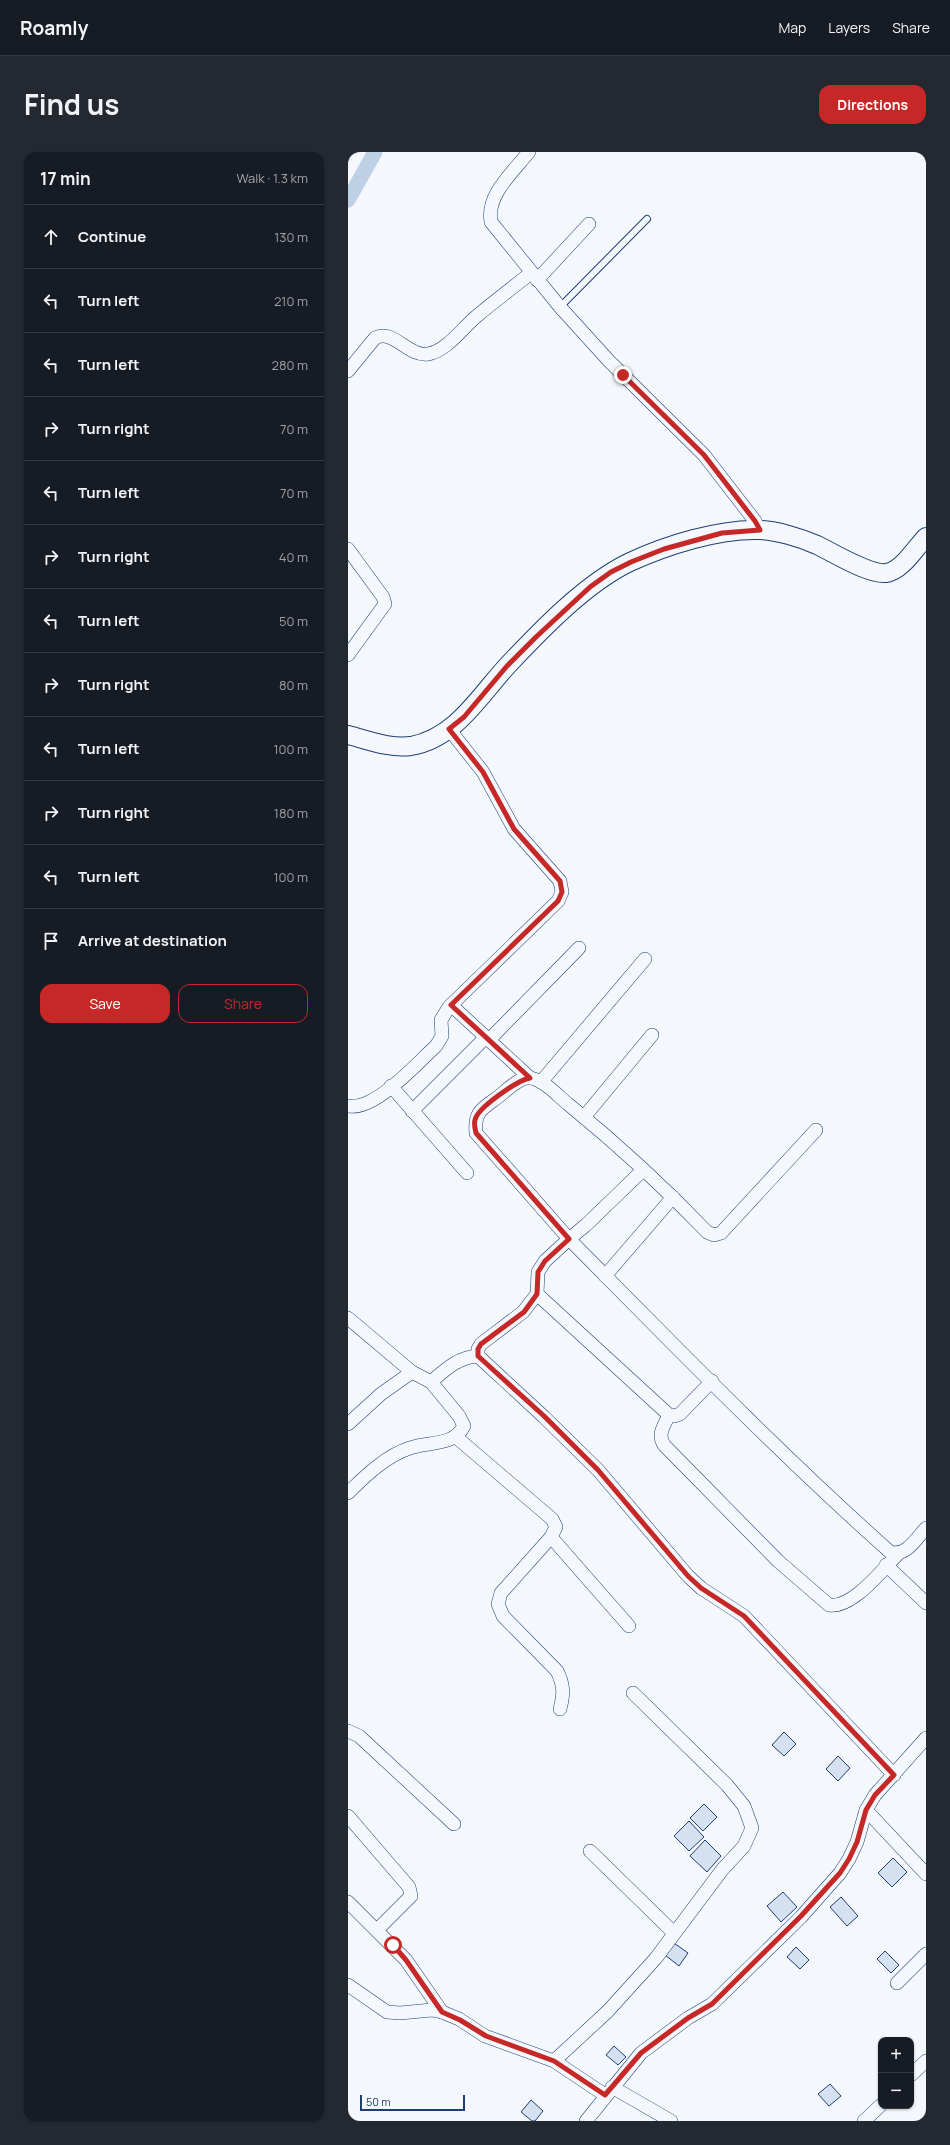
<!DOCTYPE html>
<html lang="en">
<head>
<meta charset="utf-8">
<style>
	:root { --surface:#171b24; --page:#242831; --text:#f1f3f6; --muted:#9ea1a6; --line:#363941; --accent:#c62828 }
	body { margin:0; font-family:Manrope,sans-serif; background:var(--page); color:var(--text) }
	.controls { position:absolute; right:12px; bottom:12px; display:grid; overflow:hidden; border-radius:8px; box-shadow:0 1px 3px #0004 }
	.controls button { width:36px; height:36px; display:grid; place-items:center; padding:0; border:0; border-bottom:1px solid var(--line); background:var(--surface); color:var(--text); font:20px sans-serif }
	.scale { position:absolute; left:12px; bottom:10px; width:105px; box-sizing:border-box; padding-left:4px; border:2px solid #1d3f73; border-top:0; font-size:11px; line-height:14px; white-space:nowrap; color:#1d3f73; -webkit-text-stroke:3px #f4f7fb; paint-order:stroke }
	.stop { position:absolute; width:12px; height:12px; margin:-9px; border:3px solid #c62828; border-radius:50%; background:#fff }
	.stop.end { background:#c62828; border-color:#fff; box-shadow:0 1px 4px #0008 }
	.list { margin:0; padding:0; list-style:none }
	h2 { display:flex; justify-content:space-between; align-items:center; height:52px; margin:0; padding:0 16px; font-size:17px }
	h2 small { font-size:13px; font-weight:400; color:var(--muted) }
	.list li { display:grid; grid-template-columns:26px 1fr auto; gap:12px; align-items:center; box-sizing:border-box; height:64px; padding:0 16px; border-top:1px solid var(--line) }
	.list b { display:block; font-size:15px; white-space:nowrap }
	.list em { font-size:13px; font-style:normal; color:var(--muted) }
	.actions { display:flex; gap:8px; padding:12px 16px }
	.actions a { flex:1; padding:9px 0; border:1px solid var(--accent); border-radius:12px; text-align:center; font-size:14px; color:var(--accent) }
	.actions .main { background:var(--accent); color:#fff }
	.icon { flex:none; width:22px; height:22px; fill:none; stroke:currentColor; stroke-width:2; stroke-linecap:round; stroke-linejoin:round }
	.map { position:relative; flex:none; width:578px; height:1969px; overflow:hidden; border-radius:12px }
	header { display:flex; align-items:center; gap:24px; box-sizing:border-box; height:56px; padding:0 20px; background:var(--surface); border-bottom:1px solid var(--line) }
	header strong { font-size:19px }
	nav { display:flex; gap:22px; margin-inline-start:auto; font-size:14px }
	.intro { display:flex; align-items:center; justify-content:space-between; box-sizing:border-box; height:96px; padding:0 24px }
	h1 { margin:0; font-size:28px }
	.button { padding:10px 18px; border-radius:12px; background:var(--accent); color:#fff; font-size:14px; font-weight:700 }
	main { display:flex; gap:24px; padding:0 24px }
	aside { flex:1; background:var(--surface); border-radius:12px; box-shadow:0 1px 3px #0004 }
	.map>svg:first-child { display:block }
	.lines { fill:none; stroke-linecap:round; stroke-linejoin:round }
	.canal { stroke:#bed0e5; stroke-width:15 }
	.building { fill:#d5e0f0; stroke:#1d3f73 }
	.lane-casing { stroke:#1d3f73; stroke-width:8 }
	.street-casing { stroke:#1d3f73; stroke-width:14 }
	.secondary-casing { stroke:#1d3f73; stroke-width:20 }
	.lane { stroke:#f4f7fb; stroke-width:6 }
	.street { stroke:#f4f7fb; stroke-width:13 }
	.secondary { stroke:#f4f7fb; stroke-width:18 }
	.route { stroke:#c62828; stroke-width:5 }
</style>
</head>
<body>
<header>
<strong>Roamly</strong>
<nav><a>Map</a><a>Layers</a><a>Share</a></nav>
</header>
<div class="intro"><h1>Find us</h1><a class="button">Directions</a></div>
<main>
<aside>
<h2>17 min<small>Walk · 1.3 km</small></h2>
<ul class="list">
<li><svg class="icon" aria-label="ahead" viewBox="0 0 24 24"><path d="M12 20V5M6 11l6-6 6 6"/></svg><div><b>Continue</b></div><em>130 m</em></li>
<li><svg class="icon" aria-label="left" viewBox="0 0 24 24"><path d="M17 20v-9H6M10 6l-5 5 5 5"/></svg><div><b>Turn left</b></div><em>210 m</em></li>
<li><svg class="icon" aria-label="left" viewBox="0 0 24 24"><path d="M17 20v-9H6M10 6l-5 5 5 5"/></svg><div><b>Turn left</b></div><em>280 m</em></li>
<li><svg class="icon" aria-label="right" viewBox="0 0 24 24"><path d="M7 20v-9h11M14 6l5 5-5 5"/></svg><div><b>Turn right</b></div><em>70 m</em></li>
<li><svg class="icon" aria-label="left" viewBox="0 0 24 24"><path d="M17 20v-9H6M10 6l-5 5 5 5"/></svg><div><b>Turn left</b></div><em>70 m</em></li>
<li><svg class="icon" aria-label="right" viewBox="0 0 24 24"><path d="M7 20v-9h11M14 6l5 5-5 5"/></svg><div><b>Turn right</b></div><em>40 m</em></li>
<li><svg class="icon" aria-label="left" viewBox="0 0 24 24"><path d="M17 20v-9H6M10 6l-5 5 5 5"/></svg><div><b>Turn left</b></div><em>50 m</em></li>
<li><svg class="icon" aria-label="right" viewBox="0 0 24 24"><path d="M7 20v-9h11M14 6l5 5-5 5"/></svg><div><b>Turn right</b></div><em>80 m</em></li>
<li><svg class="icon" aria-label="left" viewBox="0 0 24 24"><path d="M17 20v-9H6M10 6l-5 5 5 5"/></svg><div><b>Turn left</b></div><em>100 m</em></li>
<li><svg class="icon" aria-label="right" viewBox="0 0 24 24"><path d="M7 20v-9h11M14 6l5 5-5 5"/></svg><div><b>Turn right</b></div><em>180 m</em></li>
<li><svg class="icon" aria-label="left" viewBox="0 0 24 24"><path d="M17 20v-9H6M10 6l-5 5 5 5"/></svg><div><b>Turn left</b></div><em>100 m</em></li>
<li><svg class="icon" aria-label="arrive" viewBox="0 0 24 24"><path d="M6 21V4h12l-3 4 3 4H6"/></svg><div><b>Arrive at destination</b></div></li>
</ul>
<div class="actions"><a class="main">Save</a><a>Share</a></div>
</aside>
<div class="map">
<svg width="578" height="1969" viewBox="0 0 578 1969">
	<rect width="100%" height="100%" fill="#f4f7fb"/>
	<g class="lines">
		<polyline class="canal" points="0,48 27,0"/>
	</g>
	<g class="building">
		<polygon points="436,1580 448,1592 436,1604 424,1593"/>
		<polygon points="490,1604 502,1616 490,1629 478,1617"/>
		<polygon points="356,1652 369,1665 355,1679 342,1666"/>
		<polygon points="341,1669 356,1685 341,1699 326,1684"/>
		<polygon points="357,1688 373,1704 359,1720 342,1704"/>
		<polygon points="545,1706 559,1720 544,1735 530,1721"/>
		<polygon points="435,1740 449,1755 433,1770 419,1754"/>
		<polygon points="493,1745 510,1764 499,1774 482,1755"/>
		<polygon points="326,1791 340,1801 331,1814 317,1803"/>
		<polygon points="448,1795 461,1808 452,1817 439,1805"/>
		<polygon points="537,1799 551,1813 543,1821 529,1807"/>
		<polygon points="266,1894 278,1905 270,1913 258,1903"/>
		<polygon points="482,1932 493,1944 481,1954 470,1942"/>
		<polygon points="183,1948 195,1959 187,1969 184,1969 173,1960"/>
	</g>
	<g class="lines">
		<defs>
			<polyline id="lane" points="212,155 299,67"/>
			<g id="street">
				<path d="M181,0C165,20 138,43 143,70L212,155L261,209L356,303L407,369L411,378"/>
				<polyline points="189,128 241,72"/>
				<path d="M0,219L27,186C45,176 60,205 80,202C99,199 115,175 130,163C147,149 165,135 183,121"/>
				<polyline points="0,397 35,445 37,452 0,503"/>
				<polyline points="103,853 182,926"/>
				<polyline points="141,888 231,796"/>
				<polyline points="193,930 297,807"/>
				<polyline points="43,934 119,1021"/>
				<path d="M0,954C27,959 68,912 88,894L94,884L93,868L101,855L210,749L214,740L212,729L166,677L135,620L101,577"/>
				<polyline points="64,959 138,885"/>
				<polyline points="236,965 304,883"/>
				<path d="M468,978L373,1081L366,1083L359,1080C316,1035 269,992 220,952C209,943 197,929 183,926C172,924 158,939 150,945C134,957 126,959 128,981L221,1087L197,1109L190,1120L189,1142L175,1160L133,1192L130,1197V1204L196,1265L250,1318L340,1424L353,1436L396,1464L546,1623"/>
				<path d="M295,1018L238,1073L221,1087C326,1193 431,1301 542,1400C558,1405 568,1387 578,1376"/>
				<polyline points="257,1124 325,1045"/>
				<polyline points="189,1142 321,1263 326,1264 332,1262 364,1229"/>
				<polyline points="0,1166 64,1220"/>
				<path d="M321,1263C316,1274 309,1282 316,1293L430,1409L481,1453C504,1457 534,1418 550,1402"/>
				<path d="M0,1272L33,1242L64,1220L83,1230C97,1218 110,1205 130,1204"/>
				<path d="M108,1285L204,1367L208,1375L203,1385L153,1441L150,1452L155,1464L209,1519C216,1533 216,1542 212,1557"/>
				<path d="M0,1341C17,1324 39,1303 62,1296C81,1289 105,1295 116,1274L111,1264L83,1230"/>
				<polyline points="203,1385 281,1474"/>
				<polyline points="538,1413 578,1451"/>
				<polyline points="0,1579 11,1584 106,1672"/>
				<polyline points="518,1658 578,1722"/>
				<polyline points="0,1664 61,1735 63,1744 29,1778"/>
				<polyline points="242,1699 326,1781"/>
				<polyline points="0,1750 58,1808 94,1860"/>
				<polyline points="549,1831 578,1802"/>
				<polyline points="0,1833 39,1860 52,1861 84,1858 94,1860 111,1867 137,1884 206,1909 257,1943"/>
				<polyline points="206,1909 260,1859 308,1806 374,1718 396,1694 404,1676 396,1654 379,1633 285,1541"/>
				<polyline points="563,1923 578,1909"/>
				<polyline points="264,1935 323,1969"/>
				<polyline points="238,1969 293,1901 340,1866 364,1852 453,1765 492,1721 501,1707 509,1690 518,1658 527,1643 578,1586"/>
				<polyline points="516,1969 533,1953"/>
			</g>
			<path id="secondary" d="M0,583C20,588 42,597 63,594C108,586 132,543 160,513C194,477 238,431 282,410C319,393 370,377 410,378C428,378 453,386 469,393C486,401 521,423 538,421C554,419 568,395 578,385"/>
		</defs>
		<use href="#lane" class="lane-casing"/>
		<use href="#street" class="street-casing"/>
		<use href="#secondary" class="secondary-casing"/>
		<use href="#lane" class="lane"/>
		<use href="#street" class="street"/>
		<use href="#secondary" class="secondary"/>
	</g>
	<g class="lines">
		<path class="route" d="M45,1793L58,1808L94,1860L112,1868L138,1884L206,1909L257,1943L293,1901L340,1866L364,1852L453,1764L492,1721L501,1707L509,1690L518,1658L527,1643L546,1623L396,1464L353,1436L340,1424L250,1318L196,1264L130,1204V1197L133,1192L176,1160L189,1142L190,1120L197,1109L221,1087L128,981C127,977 126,971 127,968C129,956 170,928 182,926L103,853L210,749L214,740L212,729L166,677L135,620L101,577L116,565L159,514L188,485L242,435L263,420L283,410L316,397L374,381L412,378L407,369L356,303L275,223"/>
	</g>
</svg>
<div class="controls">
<button>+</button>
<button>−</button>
</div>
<div class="scale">50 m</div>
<div class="stop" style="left:45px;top:1793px"></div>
<div class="stop end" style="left:275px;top:223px"></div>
</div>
</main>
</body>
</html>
